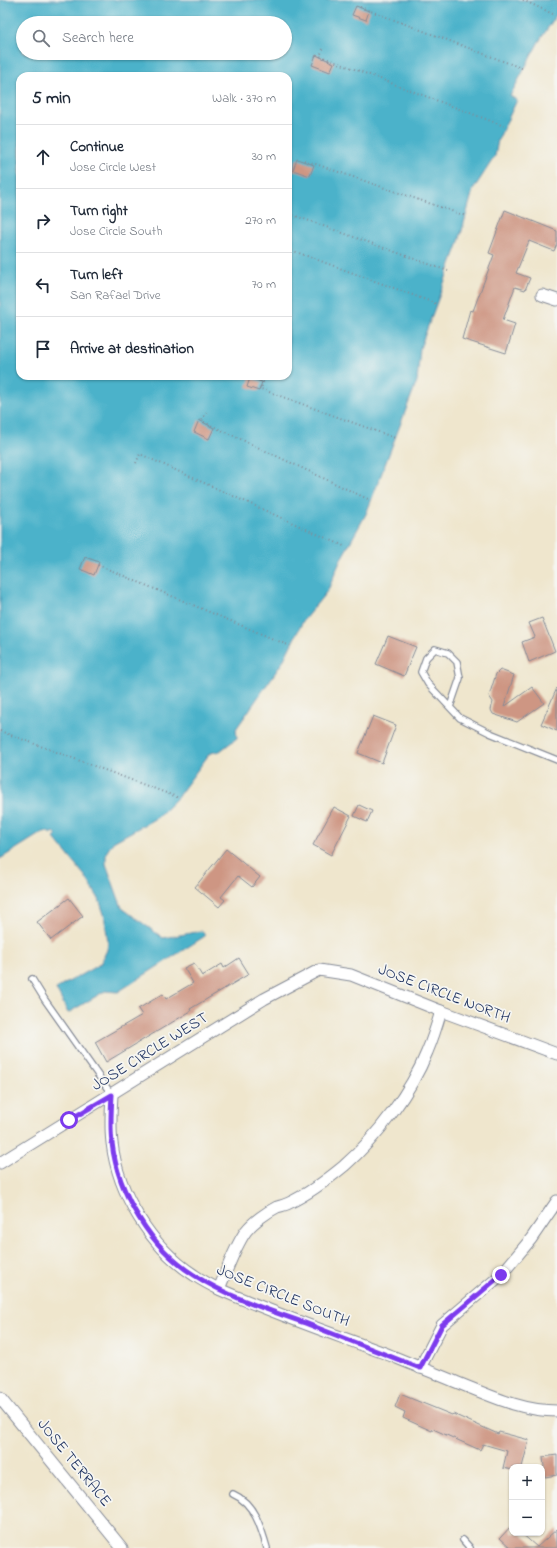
<!DOCTYPE html>
<html lang="en">
<head>
<meta charset="utf-8">
<style>
	:root { --surface:#fff; --page:#f2f2f3; --text:#1f2937; --muted:#747a83; --line:#e0e1e3 }
	body { margin:0; font-family:"Indie Flower",sans-serif; background:var(--page); color:var(--text) }
	.controls { position:absolute; right:12px; bottom:12px; display:grid; overflow:hidden; border-radius:8px; box-shadow:0 1px 3px #0004 }
	.controls button { width:36px; height:36px; display:grid; place-items:center; padding:0; border:0; border-bottom:1px solid var(--line); background:var(--surface); color:var(--text); font:20px sans-serif }
	.stop { position:absolute; width:12px; height:12px; margin:-9px; border:3px solid #7c3aed; border-radius:50%; background:#fff }
	.stop.end { background:#7c3aed; border-color:#fff; box-shadow:0 1px 4px #0008 }
	.list { margin:0; padding:0; list-style:none }
	h2 { display:flex; justify-content:space-between; align-items:center; height:52px; margin:0; padding:0 16px; font-size:17px }
	h2 small { font-size:13px; font-weight:400; color:var(--muted) }
	.list li { display:grid; grid-template-columns:26px 1fr auto; gap:12px; align-items:center; box-sizing:border-box; height:64px; padding:0 16px; border-top:1px solid var(--line) }
	.list b { display:block; font-size:15px; white-space:nowrap }
	.list p { margin:0; font-size:13px; white-space:nowrap; color:var(--muted) }
	.list em { font-size:13px; font-style:normal; color:var(--muted) }
	.icon { flex:none; width:22px; height:22px; fill:none; stroke:currentColor; stroke-width:2; stroke-linecap:round; stroke-linejoin:round }
	.map { position:relative; flex:none; width:557px; height:1548px; overflow:hidden }
	.search { position:absolute; background:var(--surface); box-shadow:0 1px 3px #0004; left:16px; top:16px; width:276px; height:44px; display:flex; align-items:center; gap:10px; box-sizing:border-box; padding:0 14px; border-radius:22px; color:var(--muted); font-size:15px }
	.panel { position:absolute; background:var(--surface); box-shadow:0 1px 3px #0004; left:16px; top:72px; width:276px; height:308px; border-radius:12px }
	.map>svg:first-child { display:block }
	.water { fill:#4bb2ca; stroke:#337094; fill-rule:evenodd }
	.building { fill:#ce9683 }
	.lines { fill:none; stroke-linecap:round; stroke-linejoin:round }
	.lane-casing { stroke:#858a96; stroke-width:8 }
	.street-casing { stroke:#858a96; stroke-width:13 }
	.path { stroke:#858a96; stroke-width:2; stroke-dasharray:1 3; stroke-linecap:butt }
	.lane { stroke:#fff; stroke-width:5.5 }
	.street { stroke:#fff; stroke-width:11 }
	.route { stroke:#7c3aed; stroke-width:5 }
	.labels { text-anchor:middle; dominant-baseline:central; stroke-width:3.5; stroke-linejoin:round; paint-order:stroke }
	.street-label { font-size:16px; fill:#1b2f5e; stroke:#f6f6f2 }
</style>
</head>
<body>
<div class="map">
<svg width="557" height="1548" viewBox="0 0 557 1548">
	<rect width="100%" height="100%" fill="#f6f6f2"/>
	<filter id="ink" filterUnits="userSpaceOnUse"><feTurbulence type="fractalNoise" baseFrequency=".025" numOctaves="2"/><feDisplacementMap in="SourceGraphic" scale="8" xChannelSelector="R" yChannelSelector="G"/><feConvolveMatrix kernelMatrix="1 2 1 2 8 2 1 2 1" color-interpolation-filters="sRGB"/></filter>
	<filter id="wash" filterUnits="userSpaceOnUse"><feTurbulence type="fractalNoise" baseFrequency=".012" numOctaves="4" result="noise"/><feDisplacementMap in="SourceGraphic" scale="16" xChannelSelector="R" yChannelSelector="G"/><feGaussianBlur stdDeviation="0.9" result="paint"/><feColorMatrix in="noise" values="0 0 0 0 0 0 0 0 0 0 0 0 0 0 0 0 0 1.4 0 .05"/><feComposite in="paint" operator="in"/></filter>
	<g filter="url(#wash)">
		<rect width="100%" height="100%" fill="#efe6cd"/>
		<path class="water" d="M0,0H557V14L538,43L510,96L517,100L498,140L495,156L473,190L458,245L420,348L417,381L366,514L341,559L328,590L303,621L282,663L236,729L237,738L220,751L210,753L176,799L158,817L113,842L106,853V864L122,908L163,938L202,931L205,936L118,992L105,991L68,1013L56,989L100,964L107,950L108,942L104,914L99,899L85,876L54,838L57,835L54,832L51,834L48,832H43L0,859ZM23,23H285V53H23ZM20,76H288V376H20Z"/>
		<g id="blocks">
			<g class="building">
				<polygon points="356,6 369,11 366,20 352,15"/>
				<polygon points="316,55 334,63 330,72 312,65"/>
				<polygon points="297,159 314,165 310,176 293,170"/>
				<polygon points="505,210 557,231 557,244 554,251 529,241 516,273 530,278 525,290 515,287 503,320 515,324 506,353 462,339 470,310 473,311 494,255 489,253"/>
				<polygon points="250,378 262,382 259,391 247,387"/>
				<polygon points="199,420 214,428 209,439 194,432"/>
				<polygon points="85,557 99,562 94,575 80,569"/>
				<polygon points="542,618 555,651 529,662 522,642 535,637 529,623"/>
				<polygon points="388,636 416,647 404,676 376,664"/>
				<polygon points="500,670 514,675 504,707 532,687 544,703 517,722 493,714 491,710 493,702 489,696 496,674"/>
				<polygon points="557,688 557,731 541,724"/>
				<polygon points="373,716 396,725 382,763 358,753"/>
				<polygon points="359,805 372,811 367,822 354,816"/>
				<polygon points="334,807 351,816 331,855 313,845"/>
				<polygon points="226,849 260,877 252,887 238,876 221,897 225,900 219,907 195,887"/>
				<polygon points="69,898 83,916 51,940 37,922"/>
				<polygon points="239,958 249,974 190,1009 191,1011 106,1062 95,1042 142,1015 138,1009 163,994 166,999 193,983 184,968 194,963 202,976 222,964 224,968"/>
				<polygon points="400,1394 452,1415 453,1414 498,1434 499,1432 529,1440 522,1467 512,1467 512,1470 503,1468 507,1451 483,1444 480,1450 433,1429 432,1431 403,1418 405,1412 395,1407"/>
				<polygon points="557,1455 557,1475 545,1477 543,1457"/>
				<polygon points="512,1525 512,1533 521,1533 537,1547 557,1529 557,1548 511,1548 500,1538"/>
			</g>
		</g>
	</g>
	<g filter="url(#ink)">
		<use href="#blocks" fill-opacity="0" stroke="#858a96" stroke-width="1"/>
		<g class="lines">
			<defs>
				<g id="lane">
					<polyline points="450,707 460,678 457,662 448,653 435,649 426,658 421,672 428,684 460,718 490,733 557,760"/>
					<polyline points="32,979 45,1000 112,1095"/>
					<path d="M233,1494C254,1503 261,1527 267,1548"/>
					<polyline points="463,1540 470,1548"/>
				</g>
				<g id="street">
					<polyline points="542,295 557,300"/>
					<path d="M112,1095C111,1111 110,1127 112,1143C118,1194 151,1247 194,1275C213,1288 235,1296 257,1305C301,1323 347,1339 392,1356C413,1365 435,1373 456,1382C489,1395 521,1411 557,1411"/>
					<polyline points="0,1163 264,999 319,970 351,975 441,1011 557,1054"/>
					<path d="M219,1289C227,1270 234,1248 246,1231C253,1222 267,1212 277,1207C281,1206 285,1205 289,1203C308,1194 327,1180 344,1166C377,1137 411,1092 427,1052C433,1038 437,1025 441,1011"/>
					<polyline points="420,1368 442,1325 501,1275 531,1239 557,1201"/>
					<polyline points="0,1398 122,1548"/>
				</g>
			</defs>
			<use href="#lane" class="lane-casing"/>
			<use href="#street" class="street-casing"/>
			<g class="path">
				<polyline points="523,0 555,15"/>
				<polyline points="360,7 524,69"/>
				<polyline points="323,49 320,56 504,126"/>
				<polyline points="304,160 466,216"/>
				<polyline points="293,215 448,271"/>
				<polyline points="288,249 437,304"/>
				<polyline points="255,376 254,378 263,382 261,389 395,438"/>
				<polyline points="206,412 202,421 370,500"/>
				<polyline points="136,463 140,454 346,547"/>
				<polyline points="98,565 290,646"/>
				<polyline points="0,731 177,797"/>
			</g>
			<use href="#lane" class="lane"/>
			<use href="#street" class="street"/>
		</g>
	</g>
	<g class="lines" filter="url(#ink)">
		<path class="route" d="M69,1120L112,1095C111,1111 110,1127 112,1143C118,1194 151,1248 194,1275C228,1297 268,1310 305,1323C344,1338 382,1353 420,1368L442,1325L501,1275"/>
	</g>
	<g class="labels">
		<g class="street-label">
			<text transform="translate(444 994) rotate(21)">JOSE CIRCLE NORTH</text>
			<text transform="translate(150 1052) rotate(-32)">JOSE CIRCLE WEST</text>
			<text transform="translate(283 1296) rotate(22)">JOSE CIRCLE SOUTH</text>
			<text transform="translate(74 1463) rotate(51)">JOSE TERRACE</text>
		</g>
	</g>
</svg>
<div class="controls">
<button>+</button>
<button>−</button>
</div>
<div class="stop" style="left:69px;top:1120px"></div>
<div class="stop end" style="left:501px;top:1275px"></div>
<div class="search"><svg class="icon" aria-label="search" viewBox="0 0 24 24"><circle cx="10" cy="10" r="6"/><path d="M15 15l6 6"/></svg>Search here</div>
<section class="panel">
<h2>5 min<small>Walk · 370 m</small></h2>
<ul class="list">
<li><svg class="icon" aria-label="ahead" viewBox="0 0 24 24"><path d="M12 20V5M6 11l6-6 6 6"/></svg><div><b>Continue</b><p>Jose Circle West</p></div><em>30 m</em></li>
<li><svg class="icon" aria-label="right" viewBox="0 0 24 24"><path d="M7 20v-9h11M14 6l5 5-5 5"/></svg><div><b>Turn right</b><p>Jose Circle South</p></div><em>270 m</em></li>
<li><svg class="icon" aria-label="left" viewBox="0 0 24 24"><path d="M17 20v-9H6M10 6l-5 5 5 5"/></svg><div><b>Turn left</b><p>San Rafael Drive</p></div><em>70 m</em></li>
<li><svg class="icon" aria-label="arrive" viewBox="0 0 24 24"><path d="M6 21V4h12l-3 4 3 4H6"/></svg><div><b>Arrive at destination</b></div></li>
</ul>
</section>
</div>
</body>
</html>
